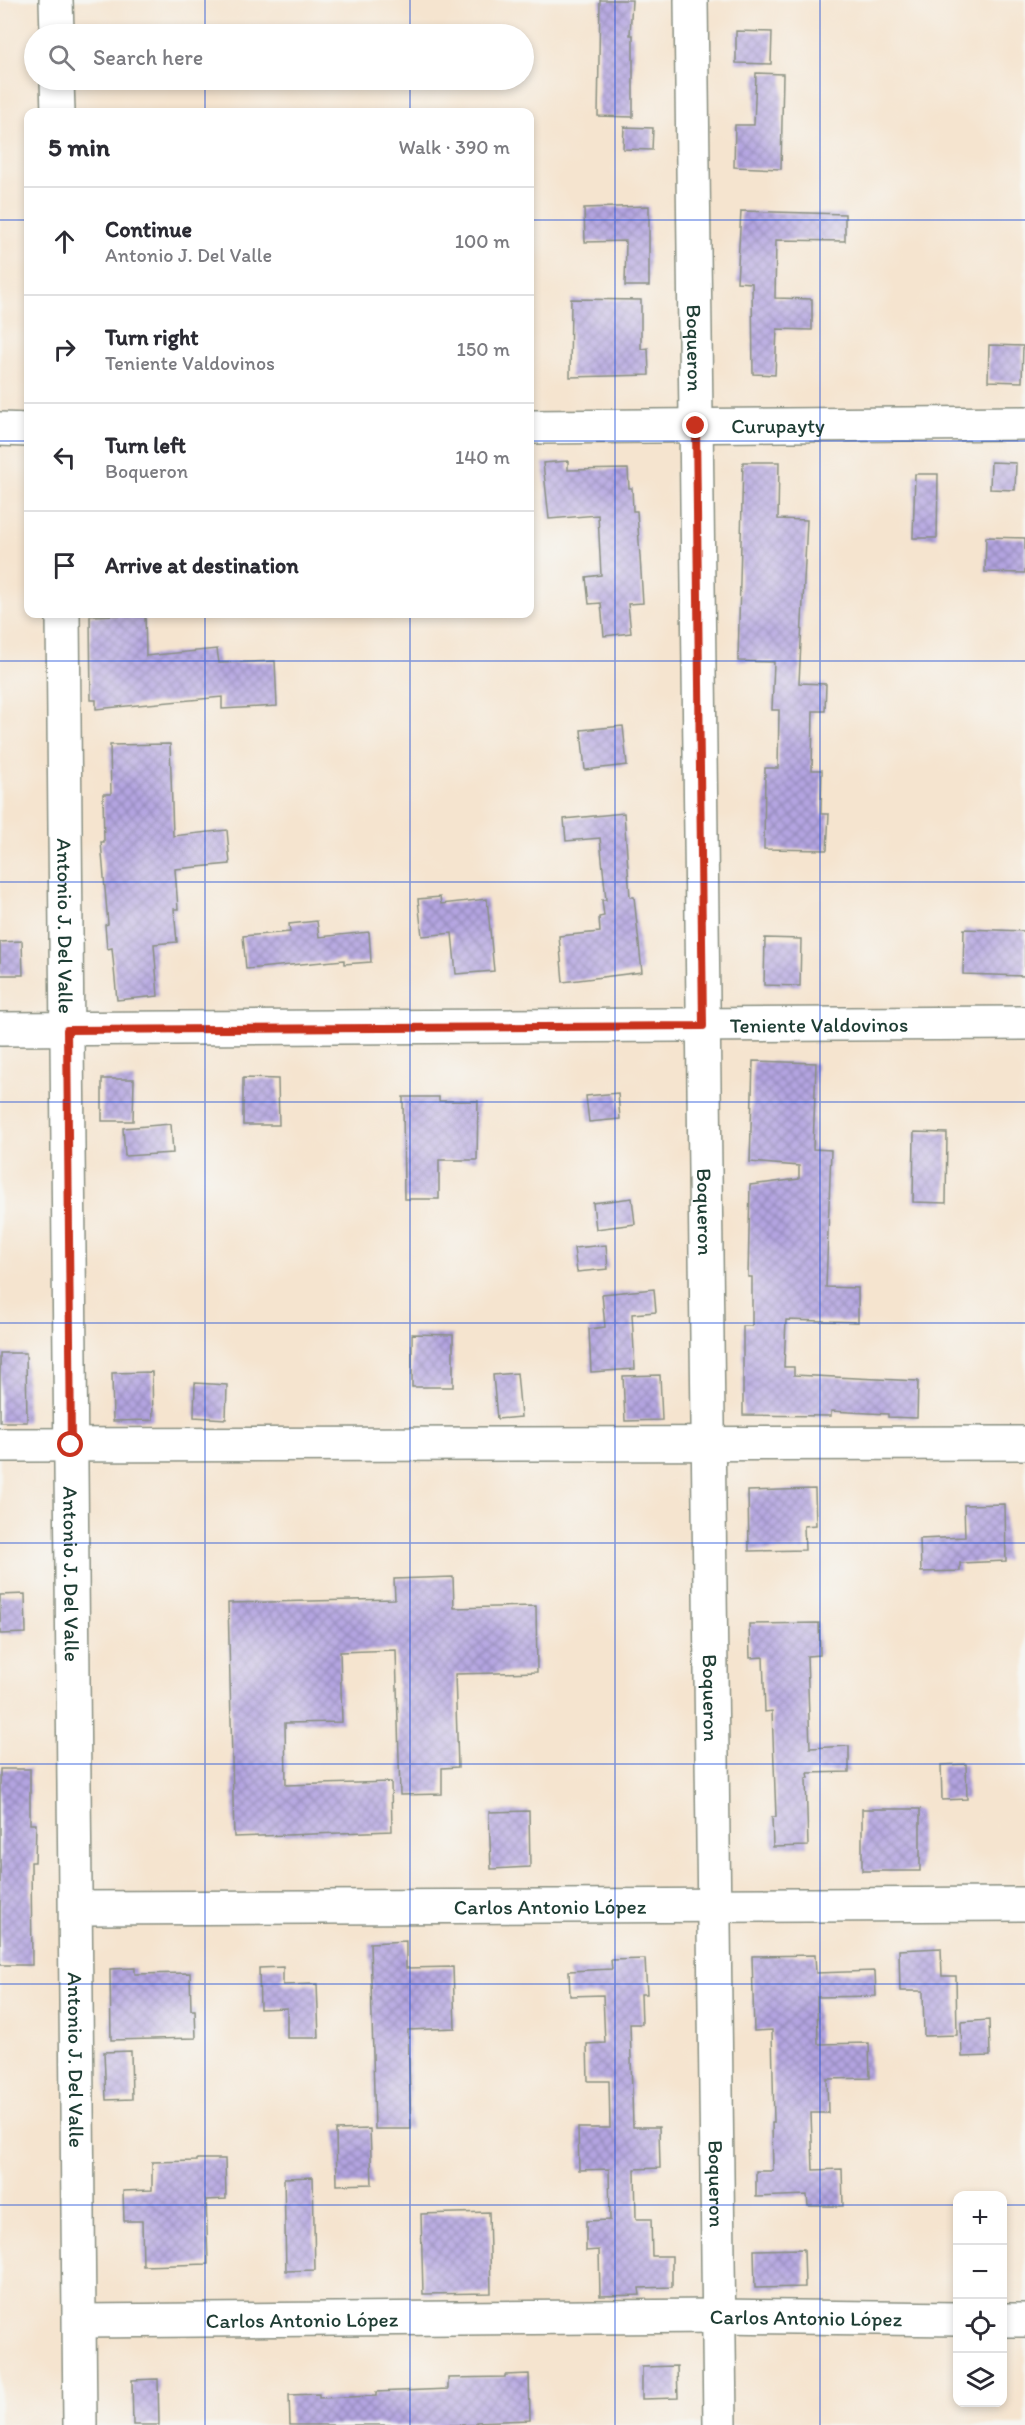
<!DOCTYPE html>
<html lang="en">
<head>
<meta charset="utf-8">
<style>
	:root { --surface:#fff; --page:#f2f2f3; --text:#2b2b33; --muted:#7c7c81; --line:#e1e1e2 }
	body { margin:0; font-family:Itim,sans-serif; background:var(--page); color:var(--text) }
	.controls { position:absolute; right:18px; bottom:18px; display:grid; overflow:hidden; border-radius:12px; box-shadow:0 3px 9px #0003 }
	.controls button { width:54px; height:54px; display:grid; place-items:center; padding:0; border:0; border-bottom:2px solid var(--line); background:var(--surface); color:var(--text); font:30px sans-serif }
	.stop { position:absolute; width:18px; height:18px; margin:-14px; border:4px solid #c8321e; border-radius:50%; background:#fff }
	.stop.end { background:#c8321e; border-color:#fff; box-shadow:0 2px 6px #0008 }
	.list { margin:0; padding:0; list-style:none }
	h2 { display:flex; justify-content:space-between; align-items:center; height:78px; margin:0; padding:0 24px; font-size:26px }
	h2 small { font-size:20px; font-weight:400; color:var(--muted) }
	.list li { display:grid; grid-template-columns:39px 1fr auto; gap:18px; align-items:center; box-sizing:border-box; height:108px; padding:0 24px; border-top:2px solid var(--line) }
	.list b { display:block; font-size:22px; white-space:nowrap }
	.list p { margin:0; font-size:20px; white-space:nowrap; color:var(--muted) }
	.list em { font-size:20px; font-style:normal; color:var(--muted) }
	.icon { flex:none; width:33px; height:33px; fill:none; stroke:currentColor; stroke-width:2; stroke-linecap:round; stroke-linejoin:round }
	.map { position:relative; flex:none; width:1025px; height:2425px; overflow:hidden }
	.search { position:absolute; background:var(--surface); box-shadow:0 3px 9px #0003; left:24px; top:24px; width:510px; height:66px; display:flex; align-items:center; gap:15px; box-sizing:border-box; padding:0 21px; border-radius:33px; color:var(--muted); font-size:22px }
	.panel { position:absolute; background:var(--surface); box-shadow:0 3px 9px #0003; left:24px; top:108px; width:510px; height:510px; border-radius:12px }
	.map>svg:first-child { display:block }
	.building { fill:url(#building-cross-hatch) }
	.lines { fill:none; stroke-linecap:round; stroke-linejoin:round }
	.minor-casing { stroke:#8a9082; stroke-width:36 }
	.minor { stroke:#fff; stroke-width:33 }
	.route { stroke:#c8321e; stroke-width:8 }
	.grid { fill:none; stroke:#1d4ed8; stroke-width:1.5; stroke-opacity:0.55 }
	.labels { text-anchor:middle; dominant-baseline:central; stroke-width:6; stroke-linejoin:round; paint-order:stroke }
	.street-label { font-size:21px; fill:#1f3d34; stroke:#f6f6f2 }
</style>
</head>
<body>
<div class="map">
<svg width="1025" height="2425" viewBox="0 0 1025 2425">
	<defs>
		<pattern id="building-cross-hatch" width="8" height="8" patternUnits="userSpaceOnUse" patternTransform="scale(1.5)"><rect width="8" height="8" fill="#b4a4e1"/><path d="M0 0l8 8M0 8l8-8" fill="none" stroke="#9287b7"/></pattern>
	</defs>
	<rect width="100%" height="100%" fill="#f6f6f2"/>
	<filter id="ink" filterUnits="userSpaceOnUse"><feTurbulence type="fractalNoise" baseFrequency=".0167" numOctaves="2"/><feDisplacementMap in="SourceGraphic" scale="12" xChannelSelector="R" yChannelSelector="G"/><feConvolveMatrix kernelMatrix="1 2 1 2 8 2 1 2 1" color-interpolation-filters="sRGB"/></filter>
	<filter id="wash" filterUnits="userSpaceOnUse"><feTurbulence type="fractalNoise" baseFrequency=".008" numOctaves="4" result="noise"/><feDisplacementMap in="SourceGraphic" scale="24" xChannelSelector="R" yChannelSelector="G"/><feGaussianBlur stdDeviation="1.35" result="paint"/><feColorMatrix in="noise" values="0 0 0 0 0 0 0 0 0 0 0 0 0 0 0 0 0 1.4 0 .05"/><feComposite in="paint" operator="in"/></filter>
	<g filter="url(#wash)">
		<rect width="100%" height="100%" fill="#f5e4cf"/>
		<g id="blocks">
			<g class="building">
				<polygon points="600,0 632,0 630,35 633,35 633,117 598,116"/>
				<polygon points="736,31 772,32 771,64 736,63"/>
				<polygon points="756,73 783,74 781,169 734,167 735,125 754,125"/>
				<polygon points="624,127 653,128 652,150 623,149"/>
				<polygon points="649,206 649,286 625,286 626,241 585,242 584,208"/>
				<polygon points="741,211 845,214 845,241 776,240 775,298 812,299 812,330 777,329 775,375 753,374 752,283 737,282"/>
				<polygon points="571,299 641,300 641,349 648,348 649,375 570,377"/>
				<polygon points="989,345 1023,346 1022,382 988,381"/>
				<polygon points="568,461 568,470 628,469 629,488 632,488 633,511 637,511 643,603 628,604 631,633 604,636 601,603 589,604 586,577 601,575 598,515 549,519 543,463"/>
				<polygon points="743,462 779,462 778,519 807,520 799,683 826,684 825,711 813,711 812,770 822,770 821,814 829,814 827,850 764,849 765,768 778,768 779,710 772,710 774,662 738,661"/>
				<polygon points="991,462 1016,463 1015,490 990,489"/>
				<polygon points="915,474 938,474 937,538 913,538"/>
				<polygon points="986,537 1025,538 1025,573 985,572"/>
				<polygon points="145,614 146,656 217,649 219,663 275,661 277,706 222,709 222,697 96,709 96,700 91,700 90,616"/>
				<polygon points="623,726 627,765 585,770 581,730"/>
				<polygon points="170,744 173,836 227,830 230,864 175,869 178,909 174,909 177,942 154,944 158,996 117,1000 112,948 107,949 105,925 108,924 101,842 104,842 103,794 111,794 110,745"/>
				<polygon points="624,813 630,897 634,897 642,972 563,982 559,936 600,932 599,917 604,916 602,900 606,900 600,838 566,841 564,819"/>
				<polygon points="440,897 441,904 487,899 494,971 456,974 452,933 422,936 418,899"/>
				<polygon points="317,921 319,937 369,932 371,962 344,964 344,960 246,969 243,936 290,932 289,924"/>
				<polygon points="964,929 1025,931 1025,976 963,974"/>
				<polygon points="765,938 801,939 800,986 764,985"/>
				<polygon points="22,941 23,975 0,975 0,942"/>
				<polygon points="753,1061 816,1063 813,1149 831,1150 826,1287 858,1288 858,1322 786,1320 784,1367 794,1367 794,1375 918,1381 917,1418 888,1417 888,1414 831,1411 831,1416 743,1415 743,1326 752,1326 752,1277 748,1277 750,1185 799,1179 799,1166 750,1162"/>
				<polygon points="243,1078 278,1079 279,1125 243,1125"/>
				<polygon points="102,1079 134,1079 133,1121 102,1121"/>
				<polygon points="618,1093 620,1119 589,1122 586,1096"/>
				<polygon points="403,1097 439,1097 439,1101 478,1101 477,1160 439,1160 439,1199 404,1199"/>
				<polygon points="171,1124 173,1153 125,1156 123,1128"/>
				<polygon points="914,1132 947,1133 946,1203 913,1202"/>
				<polygon points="632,1198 635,1224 596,1229 593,1203"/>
				<polygon points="606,1245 608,1269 577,1272 574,1248"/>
				<polygon points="654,1289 656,1312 632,1314 635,1369 591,1372 589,1329 605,1327 602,1294"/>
				<polygon points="412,1334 453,1335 453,1387 412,1387"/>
				<polygon points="0,1353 26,1353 27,1422 0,1422"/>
				<polygon points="152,1372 153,1420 113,1421 112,1373"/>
				<polygon points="517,1373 521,1417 497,1419 493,1375"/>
				<polygon points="660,1375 662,1420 625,1421 623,1376"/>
				<polygon points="195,1383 227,1385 226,1419 194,1417"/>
				<polygon points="815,1489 816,1525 804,1526 805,1550 749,1551 748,1491"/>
				<polygon points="1005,1504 1006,1561 960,1563 960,1571 921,1572 920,1539 965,1537 964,1505"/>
				<polygon points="453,1577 454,1608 536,1606 537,1672 455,1674 458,1767 442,1768 442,1794 400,1795 396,1650 340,1652 342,1722 285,1723 286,1785 391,1782 392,1831 234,1837 228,1603 395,1599 394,1579"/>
				<polygon points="25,1594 26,1633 0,1634 0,1595"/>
				<polygon points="819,1623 820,1655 807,1656 810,1748 849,1746 849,1772 808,1773 809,1778 806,1778 808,1846 773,1847 772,1817 776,1817 772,1711 765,1712 763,1657 750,1658 749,1624"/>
				<polygon points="966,1764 967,1799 942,1800 941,1765"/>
				<polygon points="0,1769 30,1769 30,1824 36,1824 35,1862 31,1862 32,1965 0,1965"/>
				<rect x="862" y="1809" width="58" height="62"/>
				<polygon points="529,1811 530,1867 491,1869 489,1812"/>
				<polygon points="406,1941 406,1968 453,1967 455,2028 408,2030 411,2129 375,2129 370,1943"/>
				<polygon points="941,1948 942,1976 956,1976 957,2035 924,2036 923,1991 900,1991 899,1950"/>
				<polygon points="815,1955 816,1973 875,1971 876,1996 817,1997 818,2044 869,2043 870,2078 827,2079 828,2113 811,2113 813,2170 842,2169 843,2206 808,2206 807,2195 756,2197 756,2171 773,2171 772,2123 774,2123 772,2030 754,2031 752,1956"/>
				<polygon points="645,1959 647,1994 641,1994 642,2024 630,2024 633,2127 659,2127 660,2168 635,2169 636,2219 651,2219 652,2256 672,2256 672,2287 639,2288 640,2295 600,2296 599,2250 586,2251 586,2221 610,2220 609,2169 579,2170 578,2128 610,2128 609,2081 588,2081 587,2044 605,2043 603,1995 570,1996 569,1971 612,1969 611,1960"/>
				<polygon points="283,1967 283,1985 317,1984 319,2038 287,2038 287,2008 260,2009 259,1968"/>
				<polygon points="135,1968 135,1974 190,1973 191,2010 195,2010 196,2038 111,2040 110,1969"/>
				<polygon points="989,2020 990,2056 962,2057 961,2022"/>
				<polygon points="131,2051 132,2099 106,2100 104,2052"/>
				<polygon points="370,2129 372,2184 337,2185 336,2130"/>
				<polygon points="197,2159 225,2159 226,2199 206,2200 208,2264 143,2266 142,2221 124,2221 123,2191 152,2190 152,2162 197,2161"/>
				<polygon points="313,2177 315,2270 286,2271 284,2178"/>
				<polygon points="489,2212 491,2293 423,2294 421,2214"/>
				<polygon points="804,2249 805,2287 755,2288 754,2250"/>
				<polygon points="677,2366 678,2398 642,2399 642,2367"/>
				<polygon points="529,2374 530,2420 476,2422 476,2425 290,2425 289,2395 319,2394 319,2398 376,2396 376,2392 448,2389 448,2378 505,2377 505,2375"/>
				<polygon points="158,2379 159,2425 133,2425 132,2380"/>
			</g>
		</g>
	</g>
	<g filter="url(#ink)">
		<use href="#blocks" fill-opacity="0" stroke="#8a9082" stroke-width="1.5"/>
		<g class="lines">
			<defs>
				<g id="minor">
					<polyline points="56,0 57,34"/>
					<path id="s1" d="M691,0L720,2425"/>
					<polyline points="57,80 58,112"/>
					<path id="s2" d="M530,427L1025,423"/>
					<polyline points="0,429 28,430"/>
					<path id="s3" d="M63,614L80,2425"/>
					<path id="s4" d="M0,1029L1025,1023"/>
					<polyline points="0,1445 1025,1443"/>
					<path id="s5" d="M76,1908L1025,1904"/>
					<polyline points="1002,2320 1025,2320"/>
					<path id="s6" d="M80,2321L718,2316L958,2319"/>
				</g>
			</defs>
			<use href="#minor" class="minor-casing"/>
			<use href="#minor" class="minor"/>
		</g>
	</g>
	<g class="lines" filter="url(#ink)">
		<polyline class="route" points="71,1445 67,1030 703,1026 696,426"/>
	</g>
	<path class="grid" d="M205,0V34M410,0V34M615,0V2425M820,0V2425M205,80V112M410,80V112M0,220H28M530,220H1025M0,441H28M530,441H1025M205,614V2425M410,614V2425M0,661H1025M0,882H1025M0,1102H1025M0,1323H1025M0,1543H1025M0,1764H1025M0,1984H1025M0,2205H958M1002,2205H1025"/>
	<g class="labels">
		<g class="street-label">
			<text stroke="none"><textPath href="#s1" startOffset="348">Boqueron</textPath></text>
			<text stroke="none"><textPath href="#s2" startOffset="248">Curupayty</textPath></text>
			<text stroke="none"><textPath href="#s3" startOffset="312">Antonio J. Del Valle</textPath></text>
			<text stroke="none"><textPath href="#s4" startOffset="819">Teniente Valdovinos</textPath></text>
			<text stroke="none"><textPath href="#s1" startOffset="1212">Boqueron</textPath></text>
			<text stroke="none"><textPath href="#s3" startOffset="960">Antonio J. Del Valle</textPath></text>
			<text stroke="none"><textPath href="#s1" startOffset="1698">Boqueron</textPath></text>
			<text stroke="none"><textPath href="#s5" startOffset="474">Carlos Antonio López</textPath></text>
			<text stroke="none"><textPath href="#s3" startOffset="1446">Antonio J. Del Valle</textPath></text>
			<text stroke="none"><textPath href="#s1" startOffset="2184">Boqueron</textPath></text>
			<text stroke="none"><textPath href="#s6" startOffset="726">Carlos Antonio López</textPath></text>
			<text stroke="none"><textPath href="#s6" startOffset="222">Carlos Antonio López</textPath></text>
		</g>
	</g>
</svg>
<div class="controls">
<button>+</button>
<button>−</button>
<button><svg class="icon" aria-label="locate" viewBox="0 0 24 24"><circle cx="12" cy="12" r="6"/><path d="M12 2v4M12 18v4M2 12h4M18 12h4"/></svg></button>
<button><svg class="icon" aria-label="layers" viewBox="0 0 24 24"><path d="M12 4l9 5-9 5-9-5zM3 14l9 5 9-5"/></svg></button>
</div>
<div class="stop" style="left:71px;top:1445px"></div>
<div class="stop end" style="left:696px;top:426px"></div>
<div class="search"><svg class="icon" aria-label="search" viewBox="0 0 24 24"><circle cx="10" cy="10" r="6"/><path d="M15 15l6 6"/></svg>Search here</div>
<section class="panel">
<h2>5 min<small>Walk · 390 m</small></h2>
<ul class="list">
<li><svg class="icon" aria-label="ahead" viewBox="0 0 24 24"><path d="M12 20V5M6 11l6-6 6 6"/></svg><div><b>Continue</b><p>Antonio J. Del Valle</p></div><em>100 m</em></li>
<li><svg class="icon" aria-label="right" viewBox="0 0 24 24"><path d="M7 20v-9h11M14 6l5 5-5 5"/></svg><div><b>Turn right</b><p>Teniente Valdovinos</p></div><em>150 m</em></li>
<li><svg class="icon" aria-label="left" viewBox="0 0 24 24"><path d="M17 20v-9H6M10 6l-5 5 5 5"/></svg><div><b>Turn left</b><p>Boqueron</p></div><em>140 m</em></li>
<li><svg class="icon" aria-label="arrive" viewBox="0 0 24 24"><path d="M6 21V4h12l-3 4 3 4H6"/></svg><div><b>Arrive at destination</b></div></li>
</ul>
</section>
</div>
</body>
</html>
